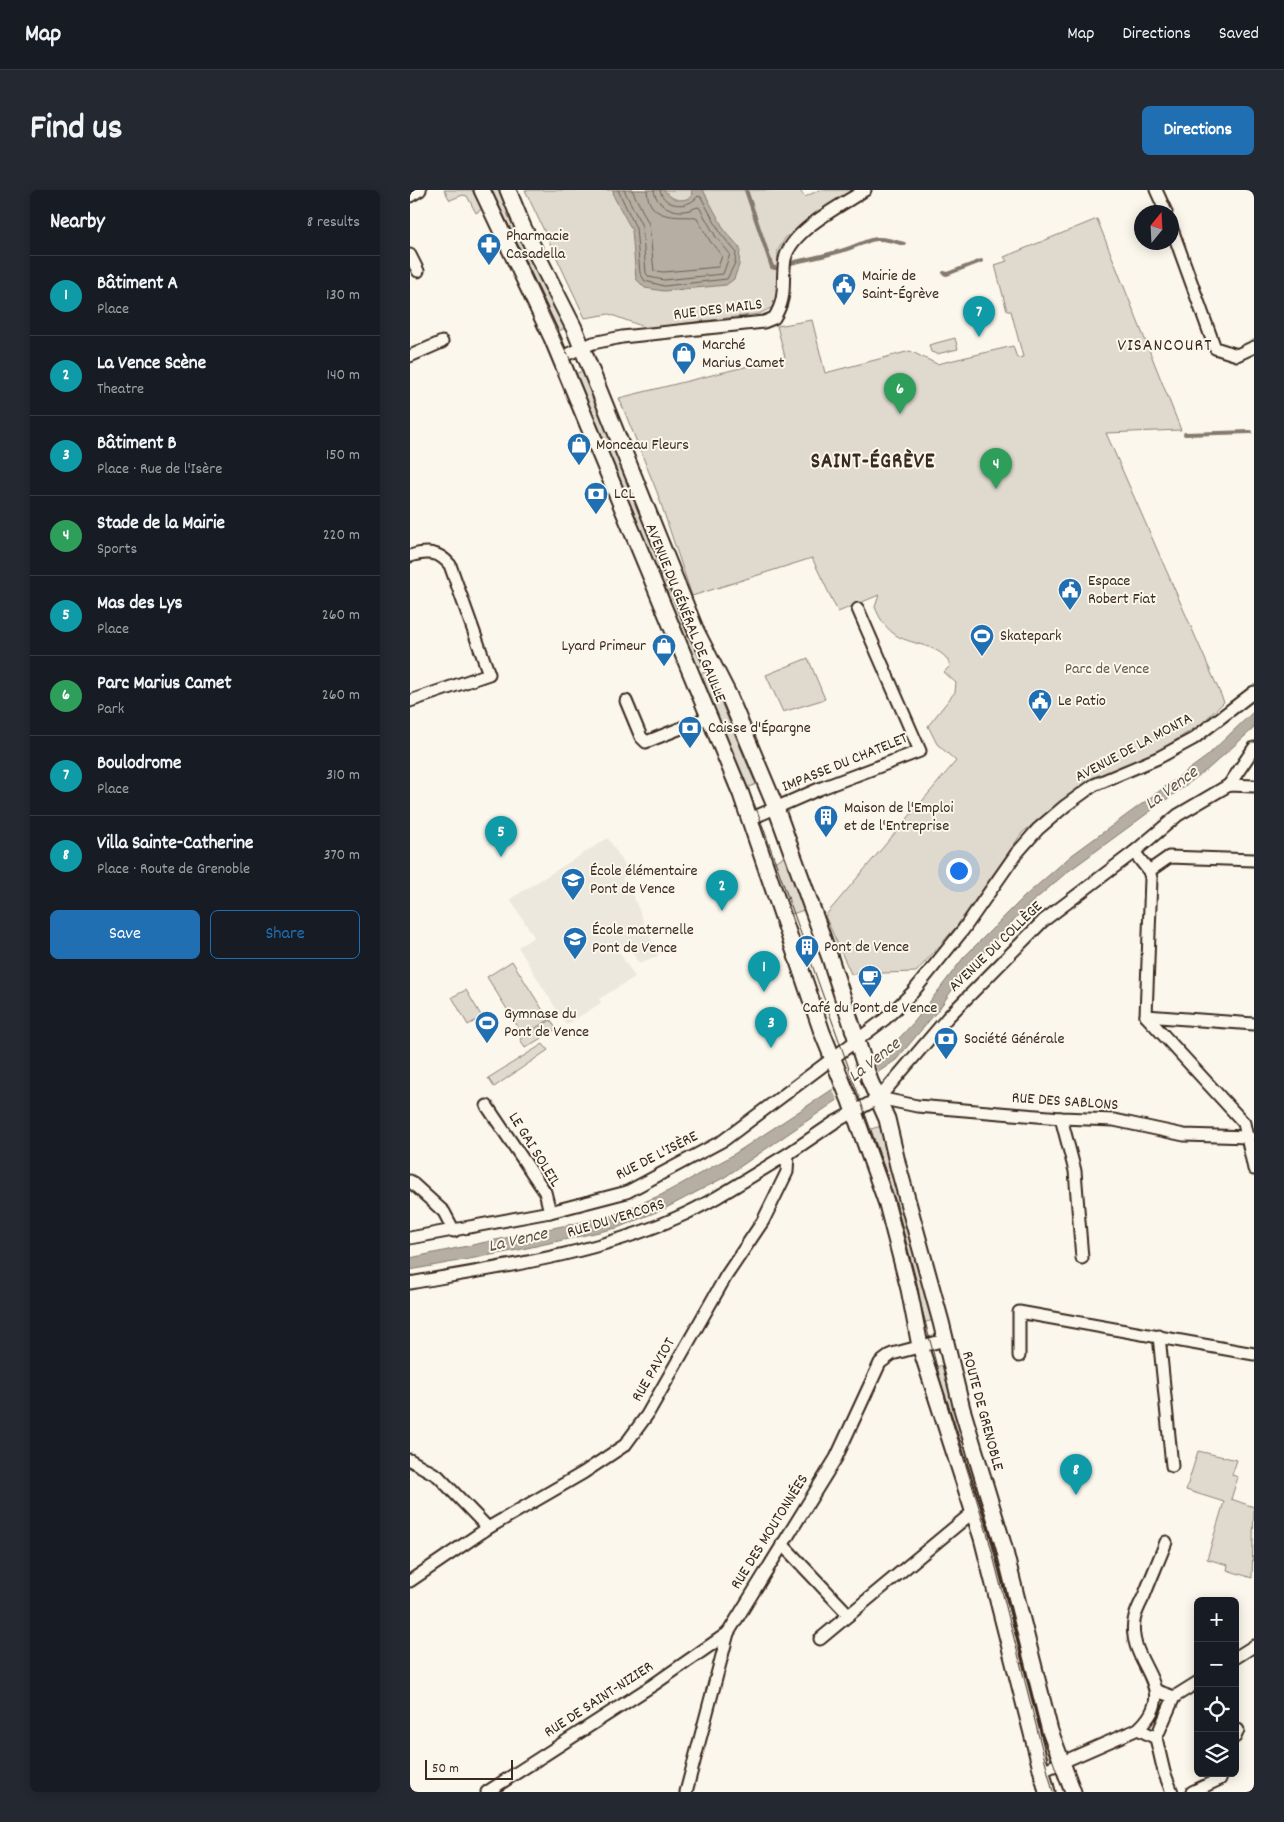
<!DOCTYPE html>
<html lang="en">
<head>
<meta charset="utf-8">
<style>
	:root { --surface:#171b24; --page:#242831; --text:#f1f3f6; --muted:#9ea1a6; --line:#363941; --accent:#1f6fb2 }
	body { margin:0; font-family:Dekko,sans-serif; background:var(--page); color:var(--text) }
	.controls { position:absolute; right:15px; bottom:15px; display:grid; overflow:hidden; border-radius:8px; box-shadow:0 2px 12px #0003 }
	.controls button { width:45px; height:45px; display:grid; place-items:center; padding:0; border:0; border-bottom:1px solid var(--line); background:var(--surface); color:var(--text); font:25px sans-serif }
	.compass { position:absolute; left:724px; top:15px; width:45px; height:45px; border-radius:50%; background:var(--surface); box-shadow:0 2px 12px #0003; rotate:18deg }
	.scale { position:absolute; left:15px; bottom:12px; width:88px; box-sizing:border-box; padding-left:5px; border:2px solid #3b2a1e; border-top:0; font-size:14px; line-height:18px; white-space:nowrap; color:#3b2a1e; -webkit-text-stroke:4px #fbf7ec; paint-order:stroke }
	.you { position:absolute; left:548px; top:680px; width:18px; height:18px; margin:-12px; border:4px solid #fff; border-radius:50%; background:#1a73e8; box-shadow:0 0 0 8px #1a73e833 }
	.badge { display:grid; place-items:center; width:32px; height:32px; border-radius:50%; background:var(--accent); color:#fff; font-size:16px; font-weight:700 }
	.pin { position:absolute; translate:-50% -41px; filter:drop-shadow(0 1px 2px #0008) }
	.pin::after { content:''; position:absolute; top:26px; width:18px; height:15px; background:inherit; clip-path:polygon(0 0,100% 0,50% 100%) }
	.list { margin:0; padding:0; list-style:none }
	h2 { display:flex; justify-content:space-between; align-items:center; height:65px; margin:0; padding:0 20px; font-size:21px }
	h2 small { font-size:16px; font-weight:400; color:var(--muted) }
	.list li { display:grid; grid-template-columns:32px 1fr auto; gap:15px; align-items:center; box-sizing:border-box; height:80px; padding:0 20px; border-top:1px solid var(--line) }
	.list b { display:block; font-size:19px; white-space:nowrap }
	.list p { margin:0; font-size:16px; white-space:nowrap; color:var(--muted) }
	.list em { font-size:16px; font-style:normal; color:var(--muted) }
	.actions { display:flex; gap:10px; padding:15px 20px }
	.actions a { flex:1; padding:11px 0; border:1px solid var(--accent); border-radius:8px; text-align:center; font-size:18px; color:var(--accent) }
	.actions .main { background:var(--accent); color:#fff }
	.icon { flex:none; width:28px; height:28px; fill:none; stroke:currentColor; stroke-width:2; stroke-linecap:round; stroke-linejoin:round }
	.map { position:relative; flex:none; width:844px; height:1602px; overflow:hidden; border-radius:8px }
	header { display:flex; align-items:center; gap:30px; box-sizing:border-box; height:70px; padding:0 25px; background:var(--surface); border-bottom:1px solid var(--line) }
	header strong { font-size:24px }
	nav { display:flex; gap:28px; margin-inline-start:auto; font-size:18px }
	.intro { display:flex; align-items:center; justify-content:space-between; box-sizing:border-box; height:120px; padding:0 30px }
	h1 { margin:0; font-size:35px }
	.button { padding:12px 22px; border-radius:8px; background:var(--accent); color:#fff; font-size:18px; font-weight:700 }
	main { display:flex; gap:30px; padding:0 30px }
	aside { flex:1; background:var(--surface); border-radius:8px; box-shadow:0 2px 12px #0003 }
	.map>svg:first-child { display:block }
	.built { fill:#ede8dd }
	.green { fill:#dfd9ce; stroke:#8d8276 }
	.water { fill:#b6aea2; stroke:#85796d }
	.pier { fill:#fbf7ec }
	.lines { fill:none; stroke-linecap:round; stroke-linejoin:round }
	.shore { stroke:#6c5f53; stroke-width:1 }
	.stream { stroke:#85796d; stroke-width:4 }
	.minor-casing { stroke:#3b2a1e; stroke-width:15 }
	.major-casing { stroke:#3b2a1e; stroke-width:19 }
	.minor { stroke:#fbf7ec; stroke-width:11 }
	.major { stroke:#fbf7ec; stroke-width:15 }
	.tram { stroke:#3b2a1e; stroke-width:1 }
	.labels { text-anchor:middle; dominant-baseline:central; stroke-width:4; stroke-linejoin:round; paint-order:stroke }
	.poi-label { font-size:16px; fill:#3b2a1e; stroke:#fbf7ec; text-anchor:start }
	.street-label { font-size:16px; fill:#3b2a1e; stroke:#fbf7ec }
	.park-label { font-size:16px; fill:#64564a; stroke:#fbf7ec }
	.neighbourhood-label { font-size:18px; letter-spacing:1px; fill:#3b2a1e; stroke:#fbf7ec }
	.water-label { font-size:18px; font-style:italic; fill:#605246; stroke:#fbf7ec }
	.district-label { font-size:21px; font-weight:bold; letter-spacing:1px; fill:#3b2a1e; stroke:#fbf7ec }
</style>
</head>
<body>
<header>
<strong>Map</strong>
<nav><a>Map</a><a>Directions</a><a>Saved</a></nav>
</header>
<div class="intro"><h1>Find us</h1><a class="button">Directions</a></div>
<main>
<aside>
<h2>Nearby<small>8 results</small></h2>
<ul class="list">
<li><span class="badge" style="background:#0f9aa8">1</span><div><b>Bâtiment A</b><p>Place</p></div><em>130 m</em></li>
<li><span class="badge" style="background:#0f9aa8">2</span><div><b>La Vence Scène</b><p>Theatre</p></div><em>140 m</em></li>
<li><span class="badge" style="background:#0f9aa8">3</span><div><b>Bâtiment B</b><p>Place · Rue de l'Isère</p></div><em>150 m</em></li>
<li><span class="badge" style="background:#2e9e5b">4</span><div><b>Stade de la Mairie</b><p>Sports</p></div><em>220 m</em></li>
<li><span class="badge" style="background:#0f9aa8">5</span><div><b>Mas des Lys</b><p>Place</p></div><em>260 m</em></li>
<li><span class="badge" style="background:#2e9e5b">6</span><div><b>Parc Marius Camet</b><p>Park</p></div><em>260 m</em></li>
<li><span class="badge" style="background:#0f9aa8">7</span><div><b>Boulodrome</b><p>Place</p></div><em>310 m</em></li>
<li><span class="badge" style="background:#0f9aa8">8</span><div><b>Villa Sainte-Catherine</b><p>Place · Route de Grenoble</p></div><em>370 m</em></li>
</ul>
<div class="actions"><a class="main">Save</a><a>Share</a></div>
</aside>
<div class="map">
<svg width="844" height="1602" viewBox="0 0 844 1602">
	<rect width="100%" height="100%" fill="#fbf7ec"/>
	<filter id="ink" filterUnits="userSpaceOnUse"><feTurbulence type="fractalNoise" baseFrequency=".02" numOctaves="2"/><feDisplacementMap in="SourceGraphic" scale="10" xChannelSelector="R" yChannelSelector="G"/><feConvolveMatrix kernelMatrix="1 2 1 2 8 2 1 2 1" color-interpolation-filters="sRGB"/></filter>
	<g filter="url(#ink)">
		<polygon class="built" points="198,648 220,683 212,688 224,708 248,766 229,773 217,756 208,760 225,787 189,809 191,813 156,835 108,757 124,747 100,709"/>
		<g class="green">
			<polygon points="34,0 62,0 72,19 66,23 57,6 53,5 40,10"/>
			<polygon points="77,0 92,0 158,137 144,143"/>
			<polygon points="115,0 389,0 395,7 409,0 446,0 376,47 368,60 367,115 349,124 237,138 199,124 175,128"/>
			<path d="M687,29L771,240L696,243L814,512L791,534L747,562L709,577L660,604L612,643L547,736L506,782L441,784L415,726L546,571L527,554L518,536L545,502L546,493L534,482L540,476C534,453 498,456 483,443C474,436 469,427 465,417L469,405L428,422L402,368L282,406L247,302L209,208L375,167L367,136L402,130L415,183L500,161L527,174L603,156L607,168L613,167L601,121H597L585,75L597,71L594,67Z"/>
			<polygon points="545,148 548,159 527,164 521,162 519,155"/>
			<polygon points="175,180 298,473 284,478 162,185"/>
			<polygon points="398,468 415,509 373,522 356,485"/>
			<polygon points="300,480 300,486 344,590 347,589 349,593 334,599 287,485"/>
			<polygon points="376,666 397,719 376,726 361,673"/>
			<polygon points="102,771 139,830 113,845 77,787"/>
			<polygon points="56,800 72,827 58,835 42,807"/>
			<polygon points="141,830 146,839 115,858 110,849"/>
			<polygon points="133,854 138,860 84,897 78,888"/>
			<polygon points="471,936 523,1130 513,1133 454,941"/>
			<polygon points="534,1175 586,1344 641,1566 634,1568 520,1178"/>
			<polygon points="788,1261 827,1270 822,1285 828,1287 821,1309 844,1317 842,1388 817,1380 818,1375 797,1369 814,1312 776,1300"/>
		</g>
		<g class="water">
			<path d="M203,0H254C261,9 270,13 281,7L282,0H293L315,41L330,58L329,75L324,89L316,95L254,101L235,98L226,89L222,40L204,7Z"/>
			<polygon points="844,521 844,538 798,579 656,683 612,721 551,787 529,819 486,870 315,987 256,1018 207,1038 108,1060 0,1080 0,1068 200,1026 251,1005 318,968 420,901 481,857 505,831 554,767 615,706 662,665 796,567"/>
		</g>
		<polygon class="pier" points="462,867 469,884 429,913 421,896"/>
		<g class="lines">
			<g class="shore">
				<path d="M208,0L226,38L230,83L235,91L254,96L317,89L325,73L326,62L311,44L291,7L288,6C279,19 253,18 250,0"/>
				<path d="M214,0L232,36L236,83L239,87L254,90L313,84L320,64L306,47L289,17C285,17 280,21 274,21C261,22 245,14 244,0"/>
				<path d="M222,0L239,34L244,81L254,82L308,77L312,66L300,51L286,27C267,26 238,31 237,0"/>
			</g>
			<g class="stream">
				<polyline points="336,0 362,77 365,78"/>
				<path d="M381,73C398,69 414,66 431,61C462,52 458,43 494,54"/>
				<polyline points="534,83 537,84 571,71"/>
				<polyline points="775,244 841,242"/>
			</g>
			<defs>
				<g id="minor">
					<polyline points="746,0 756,22"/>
					<polyline points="0,6 10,0"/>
					<polyline points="762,39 805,158 827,165 844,157"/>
					<polyline points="0,65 8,81"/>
					<polyline points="0,166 32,152"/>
					<path d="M149,168L183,153L212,147L354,132L364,128C378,106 371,93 375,69C381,40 432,15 455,0"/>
					<path d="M0,366C16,361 29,361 40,375L79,484L0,511"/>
					<polyline points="216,511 231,547 236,552 299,527"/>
					<polyline points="819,595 844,558"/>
					<polyline points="340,629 409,599 510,561 448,419"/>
					<polyline points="724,662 739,681 741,688 736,826 834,933 844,979"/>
					<polyline points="739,681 759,667 844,670"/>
					<polyline points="736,826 844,834"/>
					<polyline points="469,908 507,916 651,928 704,930 774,945 839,947"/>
					<polyline points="77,916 135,1002 140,1022"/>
					<polyline points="651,928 665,981 672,1068"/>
					<polyline points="0,991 34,1022 44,1041"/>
					<polyline points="0,1048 140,1022 217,1002 314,950 475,829 503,802 553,740 606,664 628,639 655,616 684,595 748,568 783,549 844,502"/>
					<path d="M0,1093C86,1078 186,1064 266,1028C305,1011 341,986 378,964"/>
					<polyline points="749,1146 762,1276"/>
					<polyline points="609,1166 609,1122 844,1164"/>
					<polyline points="0,1270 28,1286 78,1338"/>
					<polyline points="372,1354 439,1425"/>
					<polyline points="0,1391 78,1338 173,1283 215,1255 237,1225 316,1086 353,1031 377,982 378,964 425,932 469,908 538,827 633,731 724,662 768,625 819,595 844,596"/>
					<polyline points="410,1449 563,1322"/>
					<polyline points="825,1468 844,1456"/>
					<path d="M747,1501L764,1507L746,1548L728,1539C773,1498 717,1475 724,1431C725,1423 730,1414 734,1406C741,1388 749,1370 756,1352"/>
					<polyline points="764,1507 788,1492"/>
					<polyline points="825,1547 828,1540"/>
					<polyline points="746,1548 754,1582 762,1602"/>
					<polyline points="632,1581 728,1539"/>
					<polyline points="77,1602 243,1495 318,1443"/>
					<polyline points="276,1602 318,1443 426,1268 470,1173 482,1164 535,1150"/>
					<polyline points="782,1602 810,1589 812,1583"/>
				</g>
				<g id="major">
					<polyline points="72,0 142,148 331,604 412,842 440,911 477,1014 499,1099 510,1156 572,1348 637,1602"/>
					<polyline points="98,0 113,37 164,138 286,441 319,506 366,618 420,768 460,891 477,929 488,976 531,1132 552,1219 593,1354 640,1541 663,1602"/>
				</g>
			</defs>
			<use href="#minor" class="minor-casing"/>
			<use href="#major" class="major-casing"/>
			<use href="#minor" class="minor"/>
			<use href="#major" class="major"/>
			<g class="tram">
				<polyline points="81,0 157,164 157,162 348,623 478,988 536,1212 578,1346 643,1602"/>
				<polyline points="639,1560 654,1602"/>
			</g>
		</g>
	</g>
	<defs>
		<symbol id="pharmacy-pin" viewBox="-11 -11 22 30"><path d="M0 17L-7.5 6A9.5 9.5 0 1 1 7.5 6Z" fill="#1f6fb2" stroke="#fbf7ec"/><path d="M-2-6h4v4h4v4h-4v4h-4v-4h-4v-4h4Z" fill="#fff"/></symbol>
		<symbol id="civic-pin" viewBox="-11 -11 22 30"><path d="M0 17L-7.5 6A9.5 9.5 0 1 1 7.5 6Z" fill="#1f6fb2" stroke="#fbf7ec"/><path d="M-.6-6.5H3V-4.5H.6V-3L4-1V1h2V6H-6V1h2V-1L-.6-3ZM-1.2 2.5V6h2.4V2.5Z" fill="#fff"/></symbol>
		<symbol id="shop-pin" viewBox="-11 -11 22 30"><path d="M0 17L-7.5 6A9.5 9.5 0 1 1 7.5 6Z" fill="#1f6fb2" stroke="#fbf7ec"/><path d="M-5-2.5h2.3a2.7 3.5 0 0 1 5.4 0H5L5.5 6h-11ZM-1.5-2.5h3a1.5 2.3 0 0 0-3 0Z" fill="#fff"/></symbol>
		<symbol id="bank-pin" viewBox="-11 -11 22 30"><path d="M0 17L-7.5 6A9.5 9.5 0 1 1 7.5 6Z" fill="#1f6fb2" stroke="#fbf7ec"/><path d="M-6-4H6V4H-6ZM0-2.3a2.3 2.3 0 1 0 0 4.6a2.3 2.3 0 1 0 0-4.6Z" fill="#fff"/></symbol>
		<symbol id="stadium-pin" viewBox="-11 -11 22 30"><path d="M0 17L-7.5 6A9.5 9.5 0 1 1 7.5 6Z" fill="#1f6fb2" stroke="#fbf7ec"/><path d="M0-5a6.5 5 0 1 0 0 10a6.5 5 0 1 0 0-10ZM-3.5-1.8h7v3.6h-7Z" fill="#fff"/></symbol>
		<symbol id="building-pin" viewBox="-11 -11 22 30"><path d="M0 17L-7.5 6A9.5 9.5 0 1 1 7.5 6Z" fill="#1f6fb2" stroke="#fbf7ec"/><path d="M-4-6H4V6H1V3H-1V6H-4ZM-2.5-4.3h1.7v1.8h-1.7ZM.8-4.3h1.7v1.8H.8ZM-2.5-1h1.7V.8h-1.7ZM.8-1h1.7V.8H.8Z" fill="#fff"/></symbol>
		<symbol id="school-pin" viewBox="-11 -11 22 30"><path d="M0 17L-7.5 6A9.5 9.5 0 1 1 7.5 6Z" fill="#1f6fb2" stroke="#fbf7ec"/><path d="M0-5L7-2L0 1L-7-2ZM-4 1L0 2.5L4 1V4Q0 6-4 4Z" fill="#fff"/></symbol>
		<symbol id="cafe-pin" viewBox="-11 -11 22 30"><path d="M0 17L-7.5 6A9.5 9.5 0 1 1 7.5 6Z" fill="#1f6fb2" stroke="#fbf7ec"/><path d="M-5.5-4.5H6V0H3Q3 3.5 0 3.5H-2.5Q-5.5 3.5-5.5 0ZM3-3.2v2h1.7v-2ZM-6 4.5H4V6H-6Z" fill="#fff"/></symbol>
	</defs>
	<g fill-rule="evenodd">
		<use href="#pharmacy-pin" x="65" y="41" width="28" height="38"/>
		<use href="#civic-pin" x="420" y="81" width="28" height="38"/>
		<use href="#shop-pin" x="260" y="150" width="28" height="38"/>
		<use href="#shop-pin" x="155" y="241" width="28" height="38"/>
		<use href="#bank-pin" x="172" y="290" width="28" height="38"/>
		<use href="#civic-pin" x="646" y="386" width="28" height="38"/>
		<use href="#stadium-pin" x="558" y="432" width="28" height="38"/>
		<use href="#shop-pin" x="240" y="442" width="28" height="38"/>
		<use href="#civic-pin" x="616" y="497" width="28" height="38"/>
		<use href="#bank-pin" x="266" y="524" width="28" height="38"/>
		<use href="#building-pin" x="402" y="613" width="28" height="38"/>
		<use href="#school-pin" x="149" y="676" width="28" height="38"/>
		<use href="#school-pin" x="151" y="735" width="28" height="38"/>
		<use href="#building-pin" x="383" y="743" width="28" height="38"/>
		<use href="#cafe-pin" x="446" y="773" width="28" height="38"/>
		<use href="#stadium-pin" x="63" y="819" width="28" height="38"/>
		<use href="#bank-pin" x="522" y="835" width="28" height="38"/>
	</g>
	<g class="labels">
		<g class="poi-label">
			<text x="96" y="46">Pharmacie<tspan x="96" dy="18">Casadella</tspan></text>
			<text x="452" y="86">Mairie de<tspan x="452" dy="18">Saint-Égrève</tspan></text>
			<text x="292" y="155">Marché<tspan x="292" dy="18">Marius Camet</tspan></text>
			<text x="186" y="255">Monceau Fleurs</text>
			<text x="204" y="304">LCL</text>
			<text x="678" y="391">Espace<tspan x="678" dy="18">Robert Fiat</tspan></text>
			<text x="590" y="446">Skatepark</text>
			<text x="236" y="456" text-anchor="end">Lyard Primeur</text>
			<text x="648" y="511">Le Patio</text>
			<text x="298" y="538">Caisse d'Épargne</text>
			<text x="434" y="618">Maison de l'Emploi<tspan x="434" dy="18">et de l'Entreprise</tspan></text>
			<text x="180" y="681">École élémentaire<tspan x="180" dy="18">Pont de Vence</tspan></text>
			<text x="182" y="740">École maternelle<tspan x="182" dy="18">Pont de Vence</tspan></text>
			<text x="414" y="757">Pont de Vence</text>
			<text x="460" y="818" text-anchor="middle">Café du Pont de Vence</text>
			<text x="94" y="824">Gymnase du<tspan x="94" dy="18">Pont de Vence</tspan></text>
			<text x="554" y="849">Société Générale</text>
		</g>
		<g class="street-label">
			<text transform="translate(308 120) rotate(-7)">RUE DES MAILS</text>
			<text transform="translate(275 423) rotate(68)">AVENUE DU GÉNÉRAL DE GAULLE</text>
			<text transform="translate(724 558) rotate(-28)">AVENUE DE LA MONTA</text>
			<text transform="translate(435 573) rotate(-22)">IMPASSE DU CHATELET</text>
			<text transform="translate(586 757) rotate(-44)">AVENUE DU COLLÈGE</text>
			<text transform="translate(655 912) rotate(4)">RUE DES SABLONS</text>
			<text transform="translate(124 960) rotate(58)">LE GAI SOLEIL</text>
			<text transform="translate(247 966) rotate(-27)">RUE DE L'ISÈRE</text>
			<text transform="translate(206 1029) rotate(-17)">RUE DU VERCORS</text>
			<text transform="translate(244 1180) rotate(-60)">RUE PAVIOT</text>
			<text transform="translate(572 1221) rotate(75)">ROUTE DE GRENOBLE</text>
			<text transform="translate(360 1342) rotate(-58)">RUE DES MOUTONNÉES</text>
			<text transform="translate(189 1510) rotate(-33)">RUE DE SAINT-NIZIER</text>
		</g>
		<g class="park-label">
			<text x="697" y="479">Parc de Vence</text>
		</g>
		<g class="neighbourhood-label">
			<text x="755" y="156">VISANCOURT</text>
		</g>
		<g class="water-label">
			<text transform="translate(762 599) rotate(-36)">La Vence</text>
			<text transform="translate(465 871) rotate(-38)">La Vence</text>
			<text transform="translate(108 1051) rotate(-13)">La Vence</text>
		</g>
		<g class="district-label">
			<text x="463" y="273">SAINT-ÉGRÈVE</text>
		</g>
	</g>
</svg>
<div class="controls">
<button>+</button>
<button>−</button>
<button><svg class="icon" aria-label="locate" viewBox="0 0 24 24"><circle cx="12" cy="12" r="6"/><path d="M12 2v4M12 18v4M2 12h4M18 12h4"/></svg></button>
<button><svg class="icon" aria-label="layers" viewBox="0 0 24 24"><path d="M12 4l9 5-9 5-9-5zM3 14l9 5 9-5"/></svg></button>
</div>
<svg class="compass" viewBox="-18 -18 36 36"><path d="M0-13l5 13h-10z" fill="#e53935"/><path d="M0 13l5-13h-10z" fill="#9ea1a6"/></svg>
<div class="scale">50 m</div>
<div class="you"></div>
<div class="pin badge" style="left:354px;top:802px;background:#0f9aa8">1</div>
<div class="pin badge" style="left:312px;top:721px;background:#0f9aa8">2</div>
<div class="pin badge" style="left:361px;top:858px;background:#0f9aa8">3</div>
<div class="pin badge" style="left:586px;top:299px;background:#2e9e5b">4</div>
<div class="pin badge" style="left:91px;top:667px;background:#0f9aa8">5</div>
<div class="pin badge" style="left:490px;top:224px;background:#2e9e5b">6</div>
<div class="pin badge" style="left:569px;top:147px;background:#0f9aa8">7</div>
<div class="pin badge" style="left:666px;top:1305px;background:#0f9aa8">8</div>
</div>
</main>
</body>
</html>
